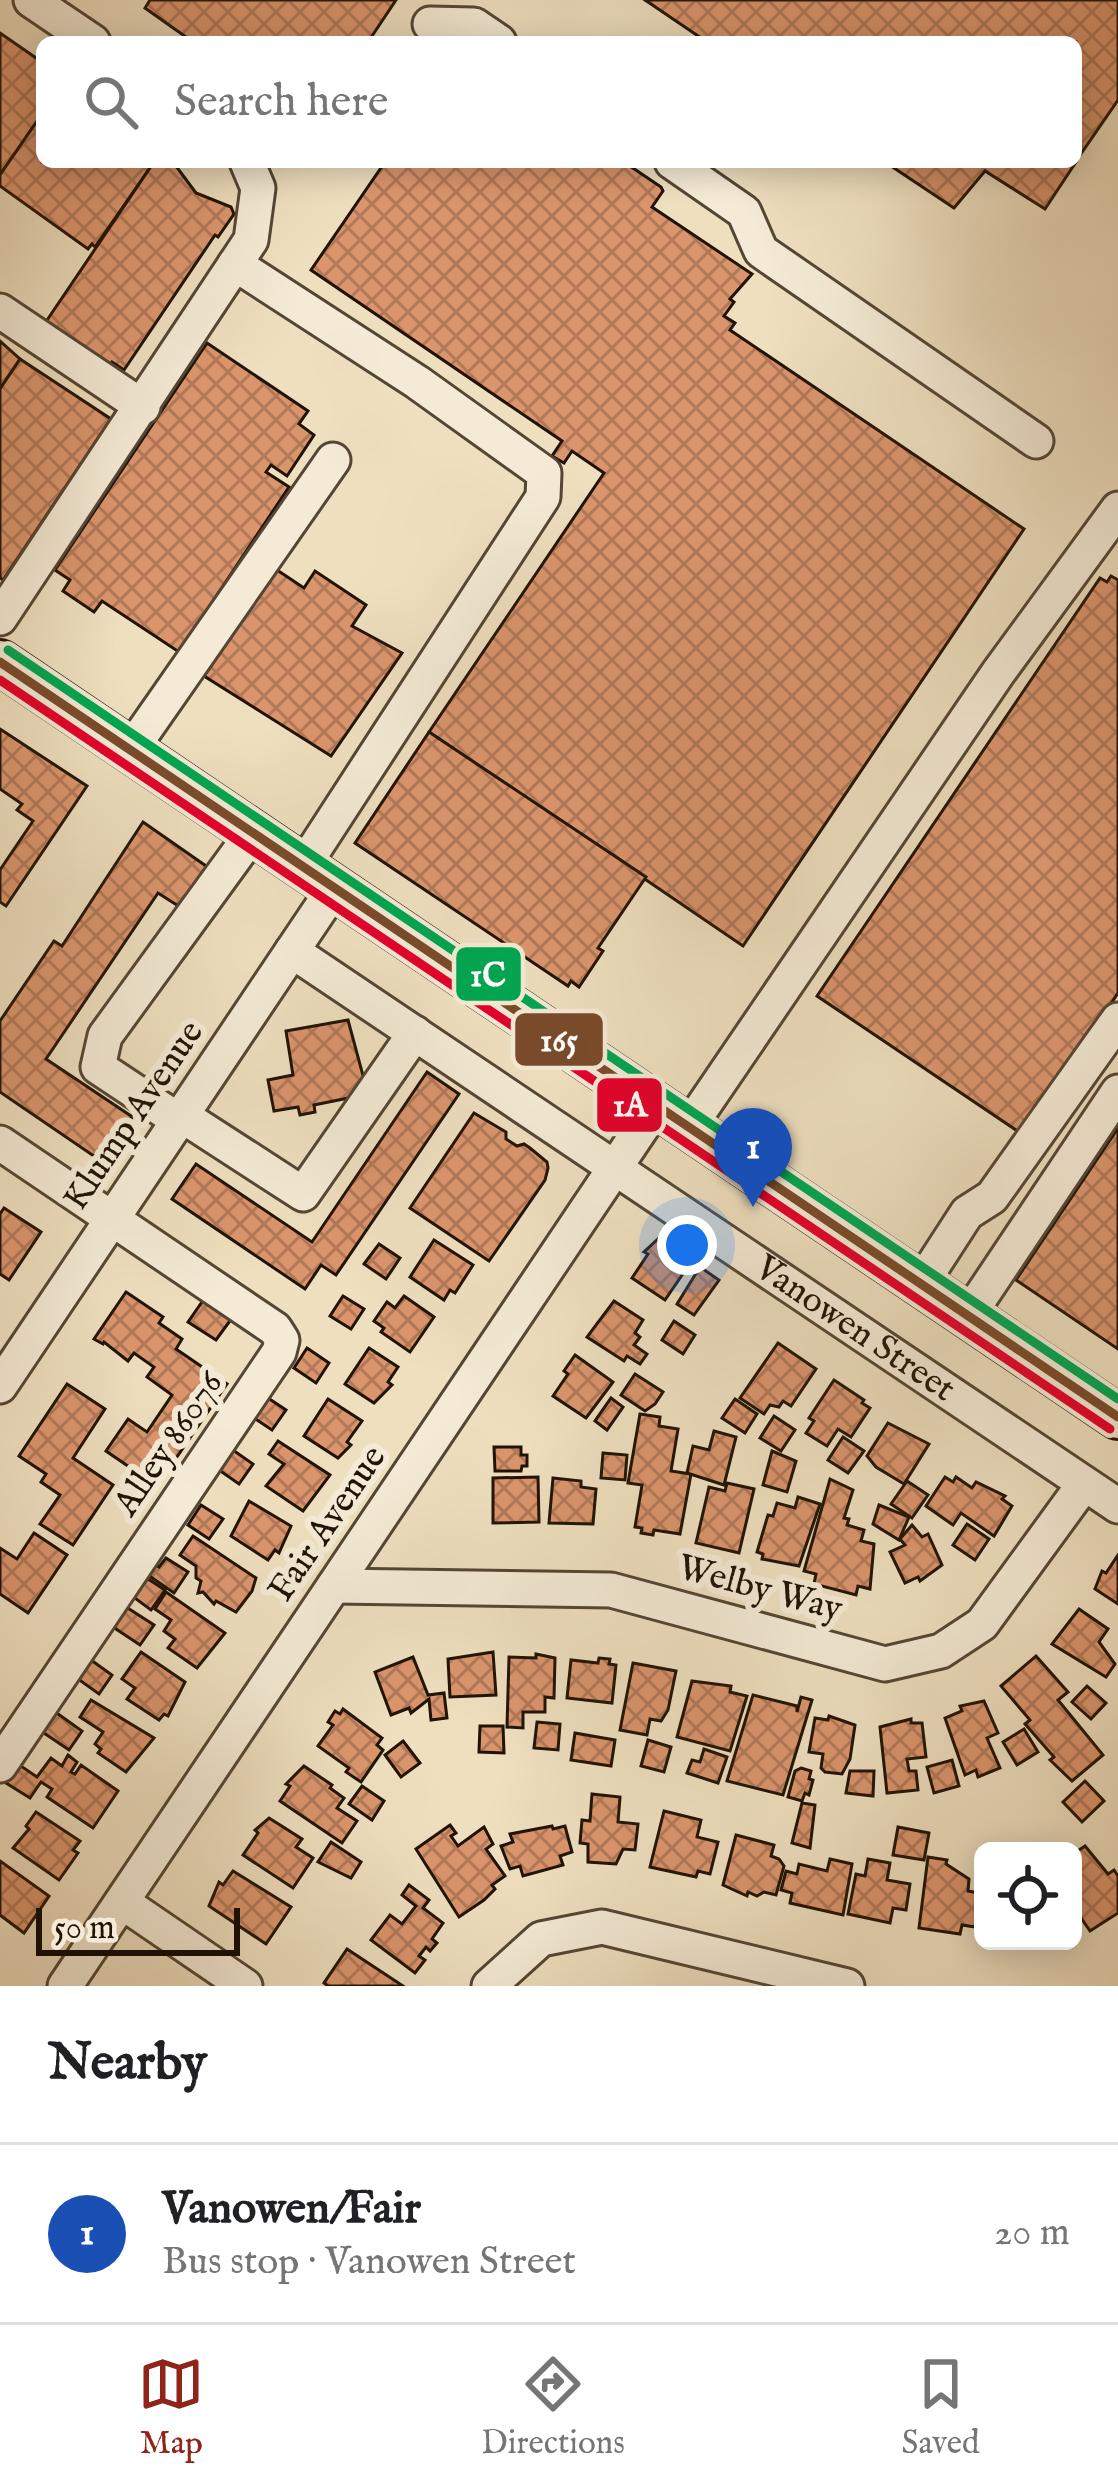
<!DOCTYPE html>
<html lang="en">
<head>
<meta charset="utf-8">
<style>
	:root { --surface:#fff; --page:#f2f2f2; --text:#202124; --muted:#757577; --line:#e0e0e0; --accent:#8f2418 }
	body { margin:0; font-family:"IM FELL English",serif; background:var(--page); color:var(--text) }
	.controls { position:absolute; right:36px; bottom:36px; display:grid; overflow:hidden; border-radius:18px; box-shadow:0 6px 30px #0003 }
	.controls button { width:108px; height:108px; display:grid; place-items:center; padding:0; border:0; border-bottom:3px solid var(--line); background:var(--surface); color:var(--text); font:60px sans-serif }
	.scale { position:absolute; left:36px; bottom:30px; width:204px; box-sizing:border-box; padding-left:12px; border:6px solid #201305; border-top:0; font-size:33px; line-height:42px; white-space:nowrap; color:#201305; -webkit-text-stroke:9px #f4ead5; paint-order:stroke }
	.you { position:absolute; left:687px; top:1245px; width:42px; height:42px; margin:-30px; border:9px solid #fff; border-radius:50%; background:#1a73e8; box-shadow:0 0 0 18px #1a73e833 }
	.badge { display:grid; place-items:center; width:78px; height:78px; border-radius:50%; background:var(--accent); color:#fff; font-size:39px; font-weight:700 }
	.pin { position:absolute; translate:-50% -99px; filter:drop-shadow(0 3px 6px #0008) }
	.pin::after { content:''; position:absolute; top:63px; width:42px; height:36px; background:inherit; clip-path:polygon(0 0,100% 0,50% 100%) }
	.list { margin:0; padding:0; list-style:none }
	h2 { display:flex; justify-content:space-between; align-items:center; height:156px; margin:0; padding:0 48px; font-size:51px }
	h2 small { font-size:39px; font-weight:400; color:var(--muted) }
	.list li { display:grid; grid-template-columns:78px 1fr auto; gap:36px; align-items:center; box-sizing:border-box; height:180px; padding:0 48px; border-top:3px solid var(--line) }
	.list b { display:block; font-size:45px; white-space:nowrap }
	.list p { margin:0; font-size:39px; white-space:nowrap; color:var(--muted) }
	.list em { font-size:39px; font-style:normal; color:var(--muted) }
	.icon { flex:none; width:66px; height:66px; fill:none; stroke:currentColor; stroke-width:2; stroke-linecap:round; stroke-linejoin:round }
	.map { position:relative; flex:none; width:1118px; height:1986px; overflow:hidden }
	.search { position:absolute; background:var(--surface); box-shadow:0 6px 30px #0003; left:36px; right:36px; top:36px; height:132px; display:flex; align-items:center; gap:30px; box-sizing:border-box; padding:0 42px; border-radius:18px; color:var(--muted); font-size:45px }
	.sheet { height:336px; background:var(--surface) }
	nav { display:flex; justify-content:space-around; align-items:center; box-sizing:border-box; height:168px; border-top:3px solid var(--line); background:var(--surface); font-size:33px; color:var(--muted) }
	nav a { display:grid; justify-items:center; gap:6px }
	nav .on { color:var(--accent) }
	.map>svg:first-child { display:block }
	.building { fill:url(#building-cross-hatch); stroke:#201305; stroke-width:3 }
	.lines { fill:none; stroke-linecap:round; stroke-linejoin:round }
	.minor-casing { stroke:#544634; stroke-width:39 }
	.major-casing { stroke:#201305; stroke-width:48 }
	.minor { stroke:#f4ead5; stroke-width:33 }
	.major { stroke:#eedfbf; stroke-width:42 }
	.bus-1-casing { stroke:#f4ead5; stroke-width:18 }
	.bus-2-casing { stroke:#f4ead5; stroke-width:18 }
	.bus-3-casing { stroke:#f4ead5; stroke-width:18 }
	.bus-1 { stroke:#7a4b2a; stroke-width:9 }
	.bus-2 { stroke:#e4002b; stroke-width:9 }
	.bus-3 { stroke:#00a651; stroke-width:9 }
	.labels { text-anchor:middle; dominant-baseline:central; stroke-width:12; stroke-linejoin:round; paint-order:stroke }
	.street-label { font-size:36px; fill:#201305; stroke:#f4ead5 }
	.line-badge { stroke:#f4ead5; stroke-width:4.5 }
	.badge-label { font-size:33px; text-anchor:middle; font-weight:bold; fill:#fff }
</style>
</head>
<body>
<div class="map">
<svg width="1118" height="1986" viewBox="0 0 1118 1986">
	<defs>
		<pattern id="building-cross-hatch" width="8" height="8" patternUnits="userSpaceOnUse" patternTransform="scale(3)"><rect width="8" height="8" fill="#db956d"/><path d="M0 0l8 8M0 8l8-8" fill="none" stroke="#b17858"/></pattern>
	</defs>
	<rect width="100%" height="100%" fill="#eedfbf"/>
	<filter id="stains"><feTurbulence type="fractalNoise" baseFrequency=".00167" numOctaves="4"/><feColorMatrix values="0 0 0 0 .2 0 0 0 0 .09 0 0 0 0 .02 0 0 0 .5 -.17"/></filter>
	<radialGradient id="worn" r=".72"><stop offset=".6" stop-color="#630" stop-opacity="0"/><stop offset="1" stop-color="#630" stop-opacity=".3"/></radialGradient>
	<g class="building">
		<polygon points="150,0 396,0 368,42 193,42 145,8"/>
		<polygon points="645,0 1118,0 1118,100 1076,161 1076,42 707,42"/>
		<polygon points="0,33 42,62 42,114 0,175"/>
		<polygon points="42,114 42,162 154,162 95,247 92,244 88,249 0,186 0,175"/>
		<polygon points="154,162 173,162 196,193 231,207 234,214 218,237 215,235 124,370 112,362 105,372 41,329"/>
		<polygon points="385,162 624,162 661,187 663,191 652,207 752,274 730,299 734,302 724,316 735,323 730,330 1024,529 743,946 429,732 604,473 572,451 564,463 552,456 562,441 311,270"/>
		<polygon points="885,162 1076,162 1045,209 985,171 954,208"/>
		<polygon points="0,341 20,359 0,389"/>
		<polygon points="207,343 308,411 299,424 314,435 287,476 271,465 266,472 289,487 179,652 102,601 94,612 63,591 70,580 55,570"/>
		<polygon points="20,359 111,419 3,580 0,578 0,389"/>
		<polygon points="277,570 304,588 315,571 366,605 352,626 402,653 331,756 204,676"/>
		<polygon points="1111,576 1118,580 1118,993 1026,1129 1019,1132 817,996 1100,578 1107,582"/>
		<polygon points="0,729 87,786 6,906 0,902 0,870 33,821 17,810 22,804 0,789"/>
		<polygon points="429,732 646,877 598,948 603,951 579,987 571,981 568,986 355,843"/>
		<polygon points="143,822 206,866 207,871 183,909 158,893 46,1059 131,1116 132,1122 104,1163 0,1092 0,1021 54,941 62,946"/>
		<polygon points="348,1020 368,1094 314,1105 315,1112 300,1115 298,1107 274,1111 268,1080 293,1075 286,1031"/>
		<polygon points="427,1072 459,1094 336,1275 321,1265 305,1289 172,1199 196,1164 312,1242"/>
		<polygon points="474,1113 506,1132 506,1139 517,1146 524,1144 530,1148 547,1162 548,1168 545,1180 489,1261 410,1208"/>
		<polygon points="1118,1128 1118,1349 1016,1280"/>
		<polygon points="4,1208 41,1232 9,1280 0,1274 0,1214"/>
		<polygon points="658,1239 691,1262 665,1300 632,1278 648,1254 644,1252"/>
		<polygon points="434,1240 473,1265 455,1293 450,1290 444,1300 410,1277"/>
		<polygon points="379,1244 400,1258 386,1279 364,1264"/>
		<polygon points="700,1267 719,1280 694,1315 677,1304"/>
		<polygon points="126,1292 163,1317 159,1323 182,1339 176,1349 227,1384 157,1486 106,1451 128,1419 147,1432 172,1395 147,1377 154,1367 134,1353 128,1361 104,1342 103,1344 94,1339"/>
		<polygon points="343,1296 364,1309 351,1329 330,1316"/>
		<polygon points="404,1296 434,1317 410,1352 381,1332 384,1328 374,1321 387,1302 395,1308"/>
		<polygon points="204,1299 232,1318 216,1340 188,1322"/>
		<polygon points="614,1301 643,1320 635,1333 640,1337 634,1345 647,1354 640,1364 627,1356 624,1361 587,1337"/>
		<polygon points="674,1321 695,1335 683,1354 662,1340"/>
		<polygon points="778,1343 816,1369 791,1406 783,1401 779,1407 770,1405 764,1414 740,1398"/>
		<polygon points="307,1348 329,1363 316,1383 294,1368"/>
		<polygon points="369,1348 398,1367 388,1382 392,1385 374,1403 345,1384"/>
		<polygon points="575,1355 613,1382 586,1418 553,1396 568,1374 564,1371"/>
		<polygon points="635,1374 663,1392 655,1404 645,1411 621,1395"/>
		<polygon points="834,1380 864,1400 862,1403 870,1408 851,1437 838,1429 827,1446 806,1433 814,1421 809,1418"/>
		<polygon points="67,1384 105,1409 73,1458 113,1485 73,1545 40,1524 60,1495 41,1482 46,1474 19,1456"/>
		<polygon points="265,1396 286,1410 272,1430 251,1416"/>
		<polygon points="611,1398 623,1407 607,1430 595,1421"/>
		<polygon points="328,1399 362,1421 347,1442 351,1445 338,1458 304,1436"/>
		<polygon points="735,1399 757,1414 745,1433 722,1418"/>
		<polygon points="640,1414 660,1417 659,1426 678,1429 671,1471 691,1474 680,1534 654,1530 653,1535 641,1533 642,1528 635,1527 642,1485 628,1483"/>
		<polygon points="774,1416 795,1430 781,1451 760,1438"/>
		<polygon points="888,1423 929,1444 904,1484 876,1467 867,1456"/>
		<polygon points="714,1431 736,1437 724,1485 687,1473 693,1446 709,1450"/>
		<polygon points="843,1437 864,1451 848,1473 828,1460"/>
		<polygon points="278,1441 330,1475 303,1511 266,1486 284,1464 269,1454"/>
		<polygon points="494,1447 521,1447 521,1455 527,1455 527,1466 522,1466 521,1471 495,1471"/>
		<polygon points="230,1448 253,1464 239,1484 216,1468"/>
		<polygon points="772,1451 796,1461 787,1492 763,1485"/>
		<polygon points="603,1453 627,1455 625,1480 601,1478"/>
		<polygon points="538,1477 539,1522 493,1523 493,1478"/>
		<polygon points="945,1477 953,1482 956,1477 972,1488 976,1482 1005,1496 1002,1499 1012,1506 994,1536 961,1513 953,1525 926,1506"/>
		<polygon points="553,1478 581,1481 581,1487 596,1489 593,1524 549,1523"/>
		<polygon points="830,1479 853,1490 844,1518 849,1519 847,1525 864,1530 861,1541 874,1544 870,1589 858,1586 856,1595 814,1584 816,1574 804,1571"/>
		<polygon points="907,1481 928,1495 912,1518 891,1504"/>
		<polygon points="727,1483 754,1489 739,1553 696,1543 709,1487 725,1491"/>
		<polygon points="798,1497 820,1504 799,1566 762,1559 763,1554 757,1552 768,1515 773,1516 777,1503 795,1508"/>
		<polygon points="249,1501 291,1526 279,1553 275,1550 268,1560 231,1536"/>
		<polygon points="201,1505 223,1519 209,1539 188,1525"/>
		<polygon points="879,1505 909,1517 899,1540 873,1524"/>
		<polygon points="967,1524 989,1539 975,1560 953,1545"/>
		<polygon points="912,1525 922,1537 928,1534 942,1565 920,1581 918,1577 905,1583 890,1552 905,1545 900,1539"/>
		<polygon points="34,1533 67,1555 28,1613 0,1594 0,1548 17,1559"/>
		<polygon points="193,1536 256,1578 252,1591 236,1612 216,1601 214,1604 203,1592 198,1593 201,1581 196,1578 196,1566 180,1555"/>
		<polygon points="1118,1555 1118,1604 1095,1589 1102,1571 1106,1573"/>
		<polygon points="166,1558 188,1572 174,1593 145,1573 152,1563 159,1567"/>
		<polygon points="145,1577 165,1590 151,1610 132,1596"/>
		<polygon points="166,1592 225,1633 197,1668 168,1648 175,1639 164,1631 171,1620 155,1609"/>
		<polygon points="123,1605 154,1625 140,1645 110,1625"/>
		<polygon points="1079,1609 1108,1629 1099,1642 1115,1664 1106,1677 1052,1644"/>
		<polygon points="141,1652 185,1682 168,1716 164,1714 159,1720 127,1699 135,1688 122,1679"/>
		<polygon points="493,1652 496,1695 450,1697 448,1659"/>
		<polygon points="536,1654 555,1658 554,1698 545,1697 545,1712 523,1712 523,1728 507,1727 509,1657 536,1658"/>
		<polygon points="1036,1656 1068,1692 1058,1700 1103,1755 1072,1781 1050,1760 1054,1757 1025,1724 1030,1720 1001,1686"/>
		<polygon points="413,1657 428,1695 444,1693 447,1718 431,1720 429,1699 411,1713 409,1708 391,1715 375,1672"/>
		<polygon points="599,1658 610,1659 609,1664 616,1665 612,1703 567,1698 571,1660 598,1663"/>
		<polygon points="91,1660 112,1675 99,1694 78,1679"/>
		<polygon points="633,1663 676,1671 668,1710 661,1721 650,1719 647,1735 620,1730"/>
		<polygon points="692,1681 731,1686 730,1692 747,1696 730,1751 677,1737"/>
		<polygon points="1087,1686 1106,1703 1091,1719 1072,1702"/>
		<polygon points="753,1695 797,1706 797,1712 801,1697 812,1700 783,1795 727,1781"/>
		<polygon points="91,1700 154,1738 126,1772 98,1753 101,1749 95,1744 103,1732 80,1717"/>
		<polygon points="984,1701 998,1733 987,1738 1000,1768 978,1777 976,1770 965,1775 945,1718 962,1711 960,1706"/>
		<polygon points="343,1709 382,1738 377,1745 383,1750 361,1782 346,1772 349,1768 318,1746 333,1725 328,1722 335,1711 340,1714"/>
		<polygon points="54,1711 82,1731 69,1750 41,1731"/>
		<polygon points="829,1716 855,1725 850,1759 842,1774 825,1772 821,1768 823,1754 809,1752 815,1718 828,1720"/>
		<polygon points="911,1719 911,1723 922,1723 926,1757 907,1759 909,1771 916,1771 918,1790 887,1793 880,1727"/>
		<polygon points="537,1722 560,1724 558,1750 534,1748"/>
		<polygon points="480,1726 503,1726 504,1753 479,1752"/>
		<polygon points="1024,1729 1038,1752 1017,1765 1003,1742"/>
		<polygon points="575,1733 615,1740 611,1766 571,1760"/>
		<polygon points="648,1740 671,1747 664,1772 641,1766"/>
		<polygon points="403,1741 420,1763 401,1777 385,1755"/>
		<polygon points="704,1749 727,1757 718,1783 687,1773 692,1760 700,1762"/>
		<polygon points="68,1755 77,1762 71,1772 75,1774 81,1765 118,1791 93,1828 47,1797 52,1789 41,1782 30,1798 6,1783 18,1764 37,1777 51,1758 62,1766"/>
		<polygon points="952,1760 959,1786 934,1793 927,1767"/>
		<polygon points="304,1766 332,1785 330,1788 344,1798 337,1808 357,1821 342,1843 280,1801 290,1786 286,1784"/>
		<polygon points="801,1768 811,1771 809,1779 813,1780 809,1795 805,1793 802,1801 788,1797 795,1771"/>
		<polygon points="850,1771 874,1771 873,1796 846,1793"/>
		<polygon points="1085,1781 1104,1801 1082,1822 1063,1802"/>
		<polygon points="362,1786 384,1801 372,1820 349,1804"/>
		<polygon points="592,1794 620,1797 618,1822 638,1824 635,1850 623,1849 616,1864 588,1862 588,1844 580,1843 582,1820 590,1821"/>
		<polygon points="802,1803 815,1805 810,1848 792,1843"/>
		<polygon points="664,1811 701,1820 697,1837 718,1842 710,1874 698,1871 696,1877 650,1867"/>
		<polygon points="36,1812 80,1841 73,1850 78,1853 59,1880 13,1848 29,1829 26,1826"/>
		<polygon points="269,1818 302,1839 296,1847 313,1858 293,1888 243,1855 258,1833 255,1830"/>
		<polygon points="450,1825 456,1833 451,1836 458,1846 484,1827 493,1844 486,1849 505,1876 492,1885 495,1889 484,1900 459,1917 416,1849"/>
		<polygon points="552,1826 553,1829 565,1826 572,1852 560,1856 563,1865 523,1876 520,1866 510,1869 501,1846 513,1842 510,1834"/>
		<polygon points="898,1827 929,1833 924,1860 893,1855"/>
		<polygon points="736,1835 774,1845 771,1856 779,1859 784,1866 776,1895 764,1892 757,1896 748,1892 747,1896 723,1885"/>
		<polygon points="331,1842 361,1862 351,1878 318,1862"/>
		<polygon points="1085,1846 1108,1874 1114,1870 1118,1876 1118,1913 1090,1931 1073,1906 1073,1854"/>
		<polygon points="928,1857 947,1860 946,1864 969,1879 968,1891 979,1893 975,1927 962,1925 960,1934 919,1928"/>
		<polygon points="830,1859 852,1864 843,1915 790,1903 792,1893 781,1890 786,1871 797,1874 799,1864 827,1871"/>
		<polygon points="868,1859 890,1863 887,1880 910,1884 906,1910 893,1908 890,1923 848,1914 856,1874 865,1876"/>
		<polygon points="0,1861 49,1896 24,1933 0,1915"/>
		<polygon points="233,1871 291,1907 266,1944 209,1906 219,1882 223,1885"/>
		<polygon points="409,1885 429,1900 423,1908 443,1923 432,1939 437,1943 430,1951 426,1947 419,1956 425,1960 415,1973 371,1940 390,1915 402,1924 416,1906 402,1895"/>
		<polygon points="347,1949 403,1986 328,1986 324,1983"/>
	</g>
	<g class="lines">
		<defs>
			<g id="minor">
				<polyline points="31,0 93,42"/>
				<polyline points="430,24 474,25 499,42"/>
				<polyline points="672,162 744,212 761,251 1036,441"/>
				<polyline points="235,264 417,382 544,473 543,497 302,868"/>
				<polyline points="0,311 143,407"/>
				<polyline points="0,618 251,240 258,188 247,162"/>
				<polyline points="130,751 333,460"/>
				<path id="s1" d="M292,951L1118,1506"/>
				<polyline points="181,1115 303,1194 415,1033"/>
				<polyline points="178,1120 98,1067 105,1036 252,834"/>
				<polyline points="689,1127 998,673 1118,509"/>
				<polyline points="0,1143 275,1329 282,1340 279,1352 0,1765"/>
				<polyline points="921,1284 967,1213 992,1197 1118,1020"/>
				<polyline points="968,1316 1118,1092"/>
				<polyline points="0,1386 333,890"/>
				<polyline points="334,1586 611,1590 885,1664 941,1651 982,1624 1084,1484"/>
				<polyline points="122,1902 245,1986"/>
				<polyline points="65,1986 657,1105"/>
				<polyline points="489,1986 541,1939 602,1927 847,1986"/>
			</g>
			<polyline id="major" points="0,662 1118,1417"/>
		</defs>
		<use href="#minor" class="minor-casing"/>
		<use href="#major" class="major-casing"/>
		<use href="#minor" class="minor"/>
		<use href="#major" class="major"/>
		<defs>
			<polyline id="bus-1" points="0,662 1118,1417"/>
			<polyline id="bus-2" points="0,680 1110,1429"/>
			<polyline id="bus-3" points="8,650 1118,1399"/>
		</defs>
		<use href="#bus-1" class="bus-1-casing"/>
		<use href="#bus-2" class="bus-2-casing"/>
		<use href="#bus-3" class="bus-3-casing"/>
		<use href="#bus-1" class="bus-1"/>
		<use href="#bus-2" class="bus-2"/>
		<use href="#bus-3" class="bus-3"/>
	</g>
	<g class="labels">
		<g class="street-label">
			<text transform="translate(134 1116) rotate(-56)">Klump Avenue</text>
			<text stroke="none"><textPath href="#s1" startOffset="678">Vanowen Street</textPath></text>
			<text transform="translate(169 1444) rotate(-56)">Alley 86076</text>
			<text transform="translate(328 1524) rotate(-56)">Fair Avenue</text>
			<text transform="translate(760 1589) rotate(15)">Welby Way</text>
		</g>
	</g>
	<g class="line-badge">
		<rect x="454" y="945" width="69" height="58" rx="12" fill="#00a651"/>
		<rect x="513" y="1011" width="92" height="57" rx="12" fill="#7a4b2a"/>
		<rect x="595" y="1076" width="69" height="58" rx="12" fill="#e4002b"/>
	</g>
	<g class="badge-label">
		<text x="488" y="986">1C</text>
		<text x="559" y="1051">165</text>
		<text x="630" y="1116">1A</text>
	</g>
	<rect width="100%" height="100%" filter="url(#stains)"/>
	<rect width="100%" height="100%" fill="url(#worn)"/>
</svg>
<div class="controls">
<button><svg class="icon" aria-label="locate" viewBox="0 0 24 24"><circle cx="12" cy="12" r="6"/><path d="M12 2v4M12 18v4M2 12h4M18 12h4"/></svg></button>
</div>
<div class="scale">50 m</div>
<div class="you"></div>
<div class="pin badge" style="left:753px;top:1207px;background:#1a4fb4">1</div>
<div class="search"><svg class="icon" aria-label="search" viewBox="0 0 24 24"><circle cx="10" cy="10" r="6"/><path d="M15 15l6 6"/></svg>Search here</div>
</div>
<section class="sheet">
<h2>Nearby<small></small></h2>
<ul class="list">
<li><span class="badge" style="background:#1a4fb4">1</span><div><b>Vanowen/Fair</b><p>Bus stop · Vanowen Street</p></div><em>20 m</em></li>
</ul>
</section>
<nav>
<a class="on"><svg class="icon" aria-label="map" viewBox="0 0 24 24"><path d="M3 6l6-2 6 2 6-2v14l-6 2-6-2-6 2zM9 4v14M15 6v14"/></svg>Map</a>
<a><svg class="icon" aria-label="directions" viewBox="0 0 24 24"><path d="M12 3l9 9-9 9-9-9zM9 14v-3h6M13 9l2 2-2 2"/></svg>Directions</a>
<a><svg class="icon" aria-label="saved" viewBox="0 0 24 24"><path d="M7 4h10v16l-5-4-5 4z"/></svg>Saved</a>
</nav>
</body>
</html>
